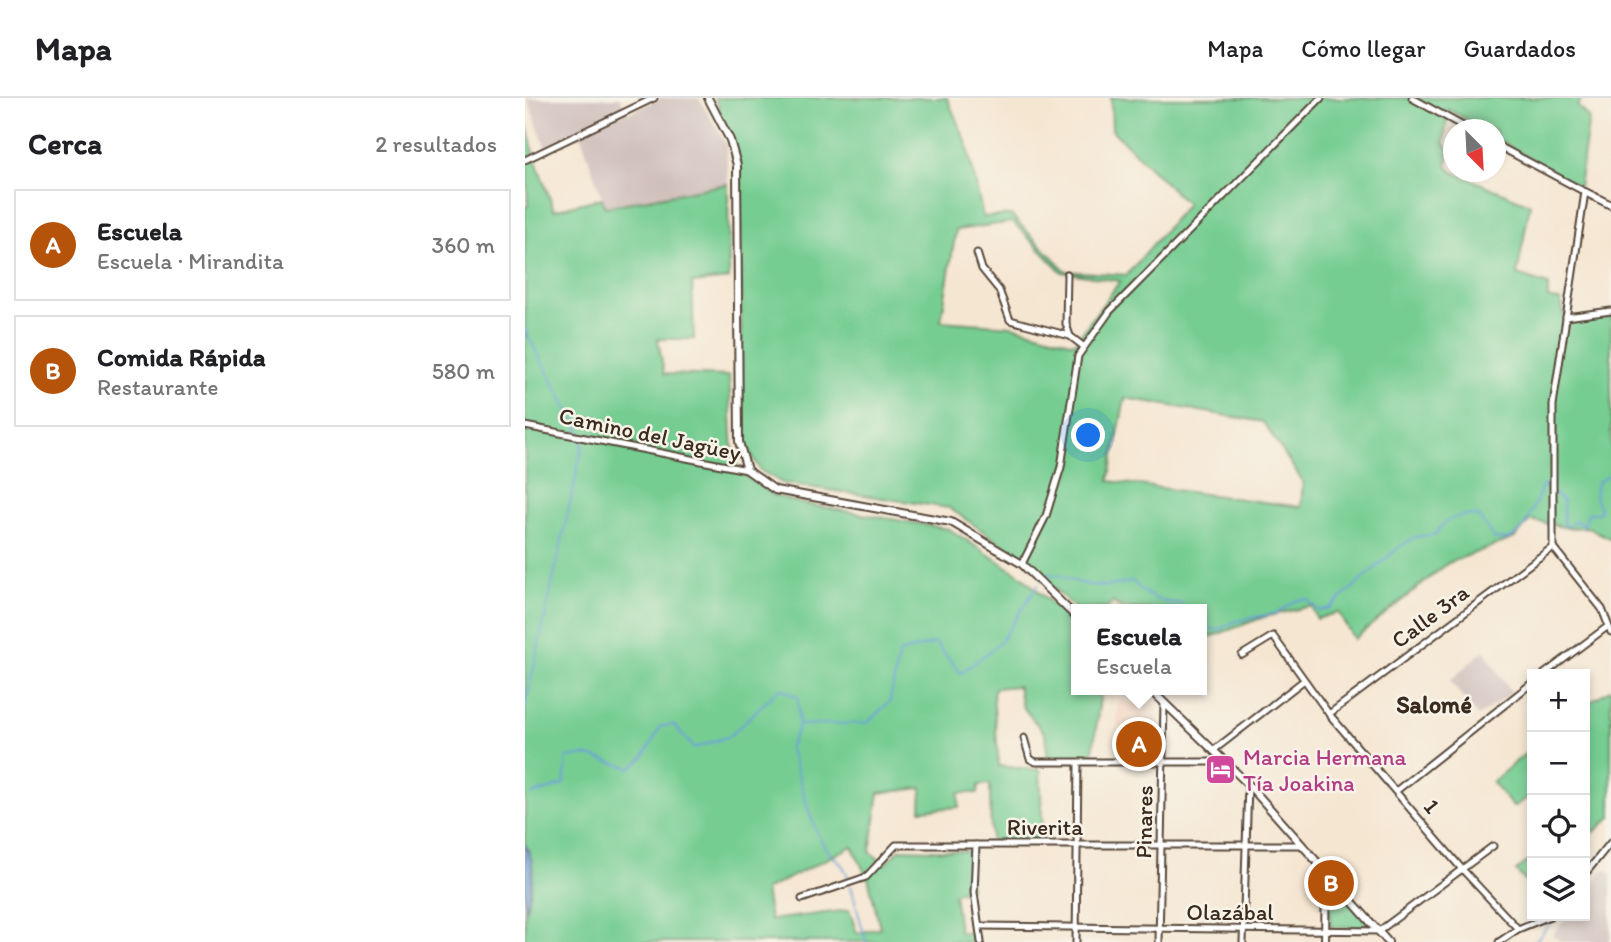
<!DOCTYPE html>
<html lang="es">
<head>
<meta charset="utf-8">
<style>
	:root { --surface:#fff; --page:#f2f2f2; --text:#202124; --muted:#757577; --line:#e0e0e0; --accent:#b45309 }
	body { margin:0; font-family:Itim,sans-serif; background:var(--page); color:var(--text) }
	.controls { position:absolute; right:21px; bottom:21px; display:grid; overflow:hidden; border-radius:0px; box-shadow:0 4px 10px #0003 }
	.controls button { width:63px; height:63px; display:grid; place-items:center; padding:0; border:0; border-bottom:2px solid var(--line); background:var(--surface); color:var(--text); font:35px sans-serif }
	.compass { position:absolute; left:918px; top:21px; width:63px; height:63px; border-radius:50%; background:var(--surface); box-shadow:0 4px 10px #0003; rotate:156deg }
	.you { position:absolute; left:564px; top:338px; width:24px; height:24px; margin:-18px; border:5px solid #fff; border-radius:50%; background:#1a73e8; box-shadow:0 0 0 10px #1a73e833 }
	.badge { display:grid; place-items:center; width:46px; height:46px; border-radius:50%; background:var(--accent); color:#fff; font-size:23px; font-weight:700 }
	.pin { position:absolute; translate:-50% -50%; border:4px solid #fff; box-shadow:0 2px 7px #0006 }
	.popup { position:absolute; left:546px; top:506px; width:136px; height:91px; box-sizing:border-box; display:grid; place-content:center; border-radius:0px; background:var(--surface); filter:drop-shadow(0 2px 5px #0005); font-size:23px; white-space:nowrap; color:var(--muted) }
	.popup b { font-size:26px; color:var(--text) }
	.popup::after { content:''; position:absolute; left:50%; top:100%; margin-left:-14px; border:14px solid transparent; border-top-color:var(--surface) }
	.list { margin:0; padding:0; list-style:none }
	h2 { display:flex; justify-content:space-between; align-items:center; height:91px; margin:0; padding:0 28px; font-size:30px }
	h2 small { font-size:23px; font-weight:400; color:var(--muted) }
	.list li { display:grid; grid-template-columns:46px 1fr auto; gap:21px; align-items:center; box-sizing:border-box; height:112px; margin:0 14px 14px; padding:0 14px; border:2px solid var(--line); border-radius:0px }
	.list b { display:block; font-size:26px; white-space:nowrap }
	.list p { margin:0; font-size:23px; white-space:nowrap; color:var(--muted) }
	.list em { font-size:23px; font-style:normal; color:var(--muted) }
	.icon { flex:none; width:38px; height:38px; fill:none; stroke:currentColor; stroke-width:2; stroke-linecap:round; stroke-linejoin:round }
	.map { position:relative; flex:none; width:1086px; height:844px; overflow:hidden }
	header { display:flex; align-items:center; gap:42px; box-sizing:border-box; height:98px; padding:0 35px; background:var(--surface); border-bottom:2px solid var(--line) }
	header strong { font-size:33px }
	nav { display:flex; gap:38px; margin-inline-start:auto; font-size:24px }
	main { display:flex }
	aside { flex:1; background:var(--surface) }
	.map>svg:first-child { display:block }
	.built { fill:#f4d3c0 }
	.industrial { fill:#d0c0bc }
	.green { fill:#76cd92; stroke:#587c58; stroke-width:2; fill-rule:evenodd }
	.water { fill:#6d9ed7; stroke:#54647a; stroke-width:2 }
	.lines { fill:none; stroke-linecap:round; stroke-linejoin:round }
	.stream { stroke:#6d9ed7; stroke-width:2 }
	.minor-casing { stroke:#574639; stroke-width:9 }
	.tertiary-casing { stroke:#574639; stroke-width:10 }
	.minor { stroke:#fff; stroke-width:5 }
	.tertiary { stroke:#fff; stroke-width:6 }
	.labels { text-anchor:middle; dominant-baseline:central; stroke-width:5; stroke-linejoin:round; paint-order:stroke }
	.street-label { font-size:23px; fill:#3b2a1e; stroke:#f7f3e8 }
	.hotel-label { font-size:23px; fill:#b23c85; stroke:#f7f3e8; text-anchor:start }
	.neighbourhood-label { font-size:24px; font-weight:bold; fill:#3b2a1e; stroke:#f7f3e8 }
</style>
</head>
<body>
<header>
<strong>Mapa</strong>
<nav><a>Mapa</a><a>Cómo llegar</a><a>Guardados</a></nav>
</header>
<main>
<aside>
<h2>Cerca<small>2 resultados</small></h2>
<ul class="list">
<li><span class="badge">A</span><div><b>Escuela</b><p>Escuela · Mirandita</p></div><em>360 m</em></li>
<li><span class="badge">B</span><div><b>Comida Rápida</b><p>Restaurante</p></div><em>580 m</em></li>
</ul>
</aside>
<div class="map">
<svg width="1086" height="844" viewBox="0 0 1086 844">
	<rect width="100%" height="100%" fill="#f7f3e8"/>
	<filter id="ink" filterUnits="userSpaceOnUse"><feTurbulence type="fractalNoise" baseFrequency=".0143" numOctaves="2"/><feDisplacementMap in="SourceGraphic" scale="14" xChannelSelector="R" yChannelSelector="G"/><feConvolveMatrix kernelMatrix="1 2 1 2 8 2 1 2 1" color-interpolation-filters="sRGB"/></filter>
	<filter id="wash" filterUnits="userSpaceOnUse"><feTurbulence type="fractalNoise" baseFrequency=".00686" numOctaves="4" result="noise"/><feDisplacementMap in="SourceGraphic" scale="28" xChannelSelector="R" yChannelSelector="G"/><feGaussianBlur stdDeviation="1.57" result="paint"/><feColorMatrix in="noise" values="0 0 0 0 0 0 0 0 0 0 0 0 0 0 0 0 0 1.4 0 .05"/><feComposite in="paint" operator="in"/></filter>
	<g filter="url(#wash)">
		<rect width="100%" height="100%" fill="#f5e6d1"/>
		<polygon class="built" points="593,603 632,608 632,658 601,659 600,630 592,628"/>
		<g class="industrial">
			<polygon points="2,0 95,0 103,15 136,0 174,0 201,46 203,86 80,109 56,38 22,53"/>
			<polygon points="959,552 987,595 953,618 925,583"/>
			<polygon points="1080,771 1086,776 1086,839 1083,844 1037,844 1027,837 1043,818 1060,818 1060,796"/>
		</g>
		<g class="green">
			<path d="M190,0H422L442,46L458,119L486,117L541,173L602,177L662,106L587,32L586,0H1058L1052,8L1064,20L1054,89L971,40L970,32L957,31L923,11L919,45L924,52L922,68L928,74L1005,106L992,177L1023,187V200L1036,203L1041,226L1086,218V441L1062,429L1043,430L1005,422L990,440L923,465L829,541L813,514L792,521L786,508L739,519L677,542V511H598L588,504L581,511H551L496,459L424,410L257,385L235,372L217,339L215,67ZM488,124L537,174L595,183L549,245L487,228L416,223L431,132ZM600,300L738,324L778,384L776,409L584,383Z"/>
			<path d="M0,20L11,63L29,112L77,100L80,109L203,86L204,181L167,185L169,241H133L139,276L204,278L208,356L214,373L248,397L274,405L424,431L498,479L551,528V556L545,567L551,571V592H576L567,661L523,660L520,636L497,608L493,588L470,590L468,596L474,668L515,672L518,744L466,743L465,686L454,687L453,695H434V709L396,712L397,690L354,695L345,754L360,766L375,751L443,753L445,791L429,795L434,834L451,835L452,844H0C0,835 0,825 0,816C3,792 13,768 0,746V109L3,108ZM327,748L344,783L355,830L332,835L324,812L245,822L240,792Z"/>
			<polygon points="1086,591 1086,719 1060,742 1060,607"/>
			<polygon points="1007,650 1007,697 988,709 967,684"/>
			<polygon points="1007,760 1007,788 1006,789 991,773"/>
			<polygon points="804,781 846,829 805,829"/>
		</g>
		<path class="water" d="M0,746C13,768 7,791 0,815Z"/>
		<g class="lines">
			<g class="stream">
				<polyline points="0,232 55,334 58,346 0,609"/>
				<path d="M516,482L520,476C534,475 540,481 552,484C573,490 588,489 608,483C619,498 638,506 656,505L660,511"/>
				<path d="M677,529L693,532L711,523L752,515L772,502L782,501L794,513L805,510L873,450L890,439L911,436C919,420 936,416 953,418L970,441C1000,448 1008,407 1018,387L1038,403L1039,426L1042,428L1051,423L1059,427L1063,415H1074L1075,410L1070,399L1072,385L1086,376"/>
				<path d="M274,628L264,650C277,682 282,719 299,748C308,762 318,761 324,782"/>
				<polyline points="7,697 39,686 42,660 60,657 106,670 119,659 136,628 149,627 169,650 205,638 255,590 273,599 274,627 342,625 365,603 374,555 410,545 436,575 474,546 513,487"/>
				<polyline points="1060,781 1086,750"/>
				<polyline points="326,788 341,844"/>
				<polyline points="1010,844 1031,818"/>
			</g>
		</g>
	</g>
	<g filter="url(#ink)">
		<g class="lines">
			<defs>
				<g id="minor">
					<polyline points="887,0 945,32"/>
					<polyline points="970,46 1060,94 1028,307 1028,449 1077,511 1086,534"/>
					<polyline points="0,62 129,0"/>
					<polyline points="452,155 457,171 474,192 485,222 545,238 558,248"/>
					<polyline points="542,176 541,226 545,238"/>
					<polyline points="1041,219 1086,213"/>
					<polyline points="0,328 222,372"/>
					<polyline points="497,466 521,418 536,369 553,258 585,213 796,0"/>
					<polyline points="717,557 748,538 804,616 936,770 993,831"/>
					<polyline points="1019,576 1082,529"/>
					<polyline points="804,616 1028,449"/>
					<polyline points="499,640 505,661 511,664 702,664"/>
					<polyline points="689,652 778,583"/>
					<polyline points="871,693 1007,585"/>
					<polyline points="451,747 449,795 456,844"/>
					<polyline points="1060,776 1086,744"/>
					<polyline points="277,801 341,779 371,747 777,747"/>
					<polyline points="455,828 854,833 968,748"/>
					<polyline points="551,844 553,665"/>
					<polyline points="634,844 639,605"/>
					<polyline points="718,844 723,686"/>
					<polyline points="974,844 993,831 1025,818"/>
				</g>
				<g id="tertiary">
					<polyline points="183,0 205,42 212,67 214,344 222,372 250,392 426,424 497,466 551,519"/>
					<polyline points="1060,94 1086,107"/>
					<polyline points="626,592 723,686 863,844"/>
					<polyline points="800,844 801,772"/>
				</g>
			</defs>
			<use href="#minor" class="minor-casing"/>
			<use href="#tertiary" class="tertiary-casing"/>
			<use href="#minor" class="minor"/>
			<use href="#tertiary" class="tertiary"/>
		</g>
	</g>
	<defs>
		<symbol id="hotel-square" viewBox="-11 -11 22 22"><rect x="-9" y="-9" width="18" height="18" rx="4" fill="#d1479c" stroke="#f7f3e8"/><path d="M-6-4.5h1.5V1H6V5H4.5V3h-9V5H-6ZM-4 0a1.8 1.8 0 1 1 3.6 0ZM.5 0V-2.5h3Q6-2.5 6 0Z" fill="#fff"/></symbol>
	</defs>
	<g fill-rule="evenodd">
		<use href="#hotel-square" x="678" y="654" width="35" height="35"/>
	</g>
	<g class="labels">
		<g class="street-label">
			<text transform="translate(125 336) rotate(12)">Camino del Jagüey</text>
			<text transform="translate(905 518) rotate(-37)">Calle 3ra</text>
			<text transform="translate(907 708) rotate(50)">1</text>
			<text transform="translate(619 724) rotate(-89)">Pinares</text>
			<text x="520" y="729">Riverita</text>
			<text x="705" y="814">Olazábal</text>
		</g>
		<g class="hotel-label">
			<text x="718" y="659">Marcia Hermana<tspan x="718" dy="26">Tía Joakina</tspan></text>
		</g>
		<g class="neighbourhood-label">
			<text x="909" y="606">Salomé</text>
		</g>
	</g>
</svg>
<div class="controls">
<button>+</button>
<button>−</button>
<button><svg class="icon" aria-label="locate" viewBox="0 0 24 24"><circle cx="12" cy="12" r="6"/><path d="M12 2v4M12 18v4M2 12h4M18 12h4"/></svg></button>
<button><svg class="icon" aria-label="layers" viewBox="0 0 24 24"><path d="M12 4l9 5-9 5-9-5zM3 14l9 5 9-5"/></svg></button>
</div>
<svg class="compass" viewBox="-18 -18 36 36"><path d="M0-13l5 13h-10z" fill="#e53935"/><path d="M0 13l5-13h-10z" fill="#757577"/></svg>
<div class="you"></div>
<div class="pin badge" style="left:614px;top:646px">A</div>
<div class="popup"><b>Escuela</b>Escuela</div>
<div class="pin badge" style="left:806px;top:785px">B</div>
</div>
</main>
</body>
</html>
